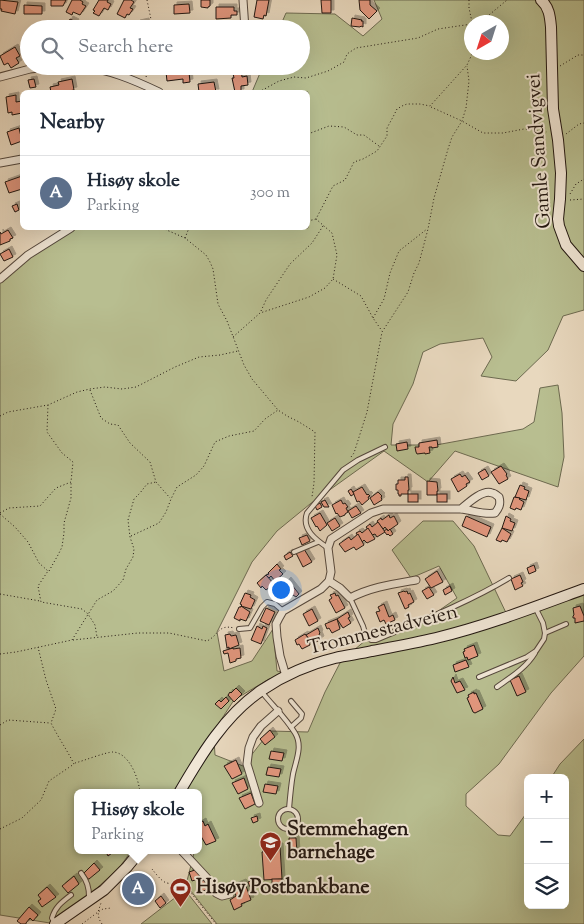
<!DOCTYPE html>
<html lang="en">
<head>
<meta charset="utf-8">
<style>
	:root { --surface:#fff; --page:#f6f6f7; --text:#1f2937; --muted:#747a83; --line:#e0e1e3; --accent:#0b8043 }
	body { margin:0; font-family:"Sorts Mill Goudy",serif; background:var(--page); color:var(--text) }
	.controls { position:absolute; right:15px; bottom:15px; display:grid; overflow:hidden; border-radius:8px; box-shadow:0 5px 20px #0002 }
	.controls button { width:45px; height:45px; display:grid; place-items:center; padding:0; border:0; border-bottom:1px solid var(--line); background:var(--surface); color:var(--text); font:25px sans-serif }
	.compass { position:absolute; left:464px; top:15px; width:45px; height:45px; border-radius:50%; background:var(--surface); box-shadow:0 5px 20px #0002; rotate:219deg }
	.you { position:absolute; left:280px; top:589px; width:18px; height:18px; margin:-12px; border:4px solid #fff; border-radius:50%; background:#1a73e8; box-shadow:0 0 0 8px #1a73e833 }
	.badge { display:grid; place-items:center; width:32px; height:32px; border-radius:50%; background:var(--accent); color:#fff; font-size:16px; font-weight:700 }
	.pin { position:absolute; translate:-50% -50%; border:2px solid #fff; box-shadow:0 1px 5px #0006 }
	.popup { position:absolute; left:74px; top:789px; width:128px; height:65px; box-sizing:border-box; display:grid; place-content:center; border-radius:8px; background:var(--surface); filter:drop-shadow(0 1px 4px #0005); font-size:16px; white-space:nowrap; color:var(--muted) }
	.popup b { font-size:19px; color:var(--text) }
	.popup::after { content:''; position:absolute; left:50%; top:100%; margin-left:-10px; border:10px solid transparent; border-top-color:var(--surface) }
	.list { margin:0; padding:0; list-style:none }
	h2 { display:flex; justify-content:space-between; align-items:center; height:65px; margin:0; padding:0 20px; font-size:21px }
	h2 small { font-size:16px; font-weight:400; color:var(--muted) }
	.list li { display:grid; grid-template-columns:32px 1fr auto; gap:15px; align-items:center; box-sizing:border-box; height:75px; padding:0 20px; border-top:1px solid var(--line) }
	.list b { display:block; font-size:19px; white-space:nowrap }
	.list p { margin:0; font-size:16px; white-space:nowrap; color:var(--muted) }
	.list em { font-size:16px; font-style:normal; color:var(--muted) }
	.icon { flex:none; width:28px; height:28px; fill:none; stroke:currentColor; stroke-width:2; stroke-linecap:round; stroke-linejoin:round }
	.map { position:relative; flex:none; width:584px; height:924px; overflow:hidden }
	.search { position:absolute; background:var(--surface); box-shadow:0 5px 20px #0002; left:20px; top:20px; width:290px; height:55px; display:flex; align-items:center; gap:12px; box-sizing:border-box; padding:0 18px; border-radius:28px; color:var(--muted); font-size:19px }
	.panel { position:absolute; background:var(--surface); box-shadow:0 5px 20px #0002; left:20px; top:90px; width:290px; height:140px; border-radius:8px }
	.map>svg:first-child { display:block }
	.green { fill:#b8be90; stroke:#6d6a50; fill-rule:evenodd }
	.building { fill:#e2977e; stroke:#221711; filter:url(#shadow) }
	.lines { fill:none; stroke-linecap:round; stroke-linejoin:round }
	.lane-casing { stroke:#54473c; stroke-width:6 }
	.street-casing { stroke:#54473c; stroke-width:9 }
	.secondary-casing { stroke:#221711; stroke-width:12 }
	.path { stroke:#221711; stroke-width:1; stroke-dasharray:1 2.5; stroke-linecap:butt }
	.lane { stroke:#f0e6d5; stroke-width:4 }
	.street { stroke:#f0e6d5; stroke-width:7 }
	.secondary { stroke:#f0e6d5; stroke-width:10 }
	.labels { text-anchor:middle; dominant-baseline:central; stroke-width:4; stroke-linejoin:round; paint-order:stroke }
	.street-label { font-size:20px; fill:#221711; stroke:#f0e6d5 }
	.poi-label { font-size:20px; font-weight:bold; fill:#221711; stroke:#f0e6d5; text-anchor:start }
</style>
</head>
<body>
<div class="map">
<svg width="584" height="924" viewBox="0 0 584 924">
	<defs>
		<filter id="shadow"><feDropShadow dx="3" dy="-3" stdDeviation="0" flood-color="#0004"/></filter>
	</defs>
	<rect width="100%" height="100%" fill="#e8d8be"/>
	<filter id="stains"><feTurbulence type="fractalNoise" baseFrequency=".004" numOctaves="4"/><feColorMatrix values="0 0 0 0 .2 0 0 0 0 .09 0 0 0 0 .02 0 0 0 .5 -.17"/></filter>
	<radialGradient id="worn" r=".72"><stop offset=".6" stop-color="#630" stop-opacity="0"/><stop offset="1" stop-color="#630" stop-opacity=".3"/></radialGradient>
	<g class="green">
		<path d="M374,0H584V310L563,316L548,350L516,381L481,376L492,357L483,338L440,344L423,352L413,384L393,424L391,445H436L523,429L534,422L540,388L558,385L562,413L564,457L558,487L455,451L428,482L384,451L310,504L277,531L252,562L217,632L224,671L252,661L273,629L277,671L299,675L269,679L234,700L217,726L214,739L215,755L243,766L270,731L308,732L325,692L341,661L373,634L410,625L434,614L457,598L439,566L411,578L392,550L423,521H453L474,546L509,619L584,589V656L551,693L499,764L466,794V806L498,835L510,836L528,811V905H565V778H551L560,764L584,739V924H217L186,885L194,853L190,850H198V793H78V850H132L119,868L86,898L50,923L0,915V278L70,228H308V92H252L263,66H301V29H279L286,13L335,14L363,36L382,19ZM472,22H502V52H472Z"/>
		<polygon points="185,890 212,924 141,924"/>
	</g>
	<g class="building">
		<polygon points="0,0 18,2 15,14 1,11 2,9 0,9"/>
		<polygon points="51,0 66,0 63,6 51,6"/>
		<polygon points="72,0 80,0 83,2 82,4 86,6 80,15 73,12 72,15 66,12"/>
		<polygon points="99,0 108,0 107,2 111,4 108,10 104,8 99,16 93,13 95,11 93,10"/>
		<polygon points="124,0 131,0 134,2 130,8 133,9 129,15 127,14 125,18 117,14"/>
		<polygon points="201,0 210,0 210,6 208,7 208,8 201,7"/>
		<polygon points="257,0 269,0 266,16 264,15 263,19 254,17"/>
		<polygon points="321,0 331,0 331,13 322,13"/>
		<polygon points="359,0 370,0 370,5 377,11 369,19 360,10"/>
		<polygon points="189,4 190,13 174,14 174,5"/>
		<polygon points="24,5 42,6 42,14 24,14"/>
		<polygon points="216,7 234,7 234,11 237,11 237,15 231,15 231,18 216,19"/>
		<polygon points="352,18 362,20 361,21 363,21 363,27 361,26 360,27 351,26"/>
		<polygon points="70,19 76,22 74,25 68,23"/>
		<polygon points="146,21 147,26 148,26 149,29 141,29 141,28 138,29 137,23"/>
		<polygon points="29,46 29,57 24,49"/>
		<polygon points="15,47 20,56 16,58 19,63 11,68 8,63 4,65 0,56"/>
		<polygon points="138,66 145,68 143,74 136,72"/>
		<polygon points="241,68 242,77 247,76 248,85 241,86 241,92 235,92 232,78 234,78 232,69"/>
		<polygon points="183,70 183,72 189,72 190,82 183,83 183,79 167,81 166,72"/>
		<polygon points="34,79 36,87 30,88 28,80"/>
		<polygon points="72,79 74,90 63,92 51,92 50,87 59,85 58,82"/>
		<polygon points="214,82 216,92 199,92 198,84"/>
		<polygon points="16,95 16,102 22,101 22,113 12,115 12,112 8,113 6,97"/>
		<polygon points="19,128 22,141 11,145 7,132"/>
		<polygon points="22,176 22,189 9,193 5,182"/>
		<polygon points="17,204 19,210 15,212 12,206"/>
		<polygon points="8,230 13,238 10,239 10,241 0,245 0,232 1,234"/>
		<polygon points="9,249 13,257 4,261 0,254"/>
		<polygon points="437,440 438,447 432,448 432,447 429,447 430,453 425,454 425,453 417,454 416,452 415,447 419,447 419,443"/>
		<polygon points="407,442 408,449 397,451 396,444"/>
		<polygon points="501,466 507,474 506,475 508,479 499,484 491,472"/>
		<polygon points="485,469 489,476 482,480 478,473"/>
		<polygon points="460,474 462,477 465,475 470,482 466,484 467,486 458,492 451,479"/>
		<polygon points="405,477 408,477 409,490 408,490 408,494 401,494 401,496 399,496 399,494 398,494 398,490 396,490 396,484 398,484 398,480 405,480"/>
		<polygon points="427,481 437,482 438,491 437,491 437,495 427,495"/>
		<polygon points="520,485 525,487 524,489 529,491 526,500 515,497"/>
		<polygon points="362,487 367,495 368,494 370,496 368,497 369,499 362,505 359,501 357,502 353,492"/>
		<polygon points="351,489 354,494 351,496 348,491"/>
		<polygon points="378,492 382,496 381,497 382,500 374,505 370,498"/>
		<rect x="408" y="494" width="10" height="8"/>
		<rect x="437" y="494" width="10" height="8"/>
		<polygon points="514,497 520,498 519,499 524,502 521,510 516,508 515,510 510,508"/>
		<polygon points="325,500 329,507 324,507 321,502"/>
		<polygon points="341,500 343,504 345,503 348,507 346,508 348,512 345,514 345,515 340,517 337,513 336,514 332,505"/>
		<polygon points="320,503 322,507 317,510 315,506"/>
		<polygon points="356,506 361,513 352,518 348,511"/>
		<polygon points="320,513 327,525 320,531 317,526 316,527 311,518"/>
		<polygon points="389,515 390,518 394,516 398,524 388,531 385,527 383,529 377,521 381,518 382,520"/>
		<polygon points="466,516 491,527 487,537 462,526"/>
		<polygon points="506,516 511,519 510,521 515,523 512,531 502,528"/>
		<polygon points="335,518 340,526 332,531 327,523"/>
		<polygon points="378,522 385,532 377,537 375,534 372,535 366,527 370,524 372,527"/>
		<polygon points="368,528 375,539 367,543 364,540 362,542 356,533 360,531 362,533"/>
		<polygon points="502,528 511,534 507,542 502,540 501,542 496,540"/>
		<polygon points="387,529 388,531 390,529 393,534 390,536 388,534 387,535 384,531"/>
		<polygon points="358,534 364,545 356,550 354,547 345,552 339,544 349,537 351,540"/>
		<polygon points="307,535 310,541 302,545 299,538"/>
		<polygon points="304,549 312,562 303,567 296,553"/>
		<polygon points="290,552 293,556 286,560 284,556"/>
		<polygon points="277,564 281,569 279,570 283,574 275,581 271,576 269,578 266,575 269,574 268,573"/>
		<polygon points="534,565 536,571 529,574 527,568"/>
		<polygon points="437,571 443,582 431,588 425,579"/>
		<polygon points="266,575 274,584 266,590 262,586 261,588 257,583"/>
		<polygon points="520,575 523,582 521,583 523,586 515,590 511,579"/>
		<polygon points="288,580 299,594 296,597 293,595 290,598 281,587"/>
		<polygon points="450,586 452,591 445,595 443,590"/>
		<polygon points="429,587 434,595 427,599 422,591"/>
		<polygon points="404,591 405,592 407,591 408,594 410,593 414,602 408,605 409,607 405,609 398,593"/>
		<polygon points="245,593 251,595 250,597 255,600 251,609 241,606 242,605 240,604"/>
		<polygon points="335,593 336,596 338,595 345,608 336,613 329,600 332,598 330,595"/>
		<polygon points="384,604 389,617 393,615 395,620 386,624 384,620 380,622 376,612 380,611 378,607"/>
		<polygon points="241,606 250,612 246,621 240,619 240,621 234,618 239,607 241,607"/>
		<polygon points="580,606 584,616 584,621 575,623 575,618 573,618 573,616 574,615 573,608"/>
		<polygon points="266,608 275,612 269,625 260,621"/>
		<polygon points="312,609 318,621 309,626 303,614"/>
		<polygon points="348,612 350,617 348,618 351,623 343,628 337,619"/>
		<polygon points="337,619 340,629 332,633 329,628 327,629 325,624"/>
		<polygon points="257,626 262,629 263,626 267,628 261,644 251,640"/>
		<polygon points="318,628 320,633 319,634 321,639 313,644 306,635"/>
		<polygon points="230,634 231,636 236,635 239,645 229,649 229,647 227,648 225,635"/>
		<polygon points="305,634 309,639 308,639 310,645 302,649 299,644 297,645 295,640"/>
		<polygon points="474,645 478,656 468,660 467,657 465,658 463,652 465,651 464,649"/>
		<polygon points="233,648 233,649 240,648 241,658 236,659 236,661 230,663 228,653 224,654 223,651"/>
		<polygon points="466,660 469,667 455,672 453,665"/>
		<polygon points="519,676 526,692 517,696 510,680"/>
		<polygon points="453,677 455,683 460,681 465,690 457,693 451,681"/>
		<polygon points="236,688 242,694 234,702 228,695 230,692 231,693"/>
		<polygon points="474,692 474,694 476,693 483,709 475,713 473,712 467,698 469,697 468,695"/>
		<polygon points="226,697 229,701 221,709 215,704 219,700 221,702"/>
		<polygon points="270,730 275,737 265,745 260,739"/>
		<polygon points="271,751 284,753 282,761 269,759"/>
		<polygon points="236,760 242,774 232,779 224,766"/>
		<polygon points="268,767 281,769 279,777 266,775"/>
		<polygon points="244,778 248,789 238,794 232,783"/>
		<polygon points="265,784 278,786 276,794 263,792"/>
		<polygon points="251,793 255,804 245,809 239,798"/>
		<polygon points="257,816 258,821 253,823 251,818"/>
		<polygon points="203,821 205,826 208,824 216,841 206,845 198,831 198,829 200,828 198,824"/>
		<polygon points="289,838 296,838 297,853 290,853"/>
		<polygon points="277,843 277,846 280,846 282,879 264,880 262,852 263,852 262,844"/>
		<polygon points="105,850 116,850 108,856"/>
		<polygon points="94,863 100,870 89,879 88,879 84,873"/>
		<polygon points="198,869 201,878 192,881 189,872"/>
		<polygon points="74,876 79,884 68,893 62,886"/>
		<rect x="272" y="879" width="10" height="9"/>
		<polygon points="206,880 209,889 200,892 197,882"/>
		<polygon points="253,880 255,885 250,887 248,882"/>
		<polygon points="243,882 246,886 251,900 241,904 242,906 234,910 230,900 236,896 233,886"/>
		<polygon points="47,887 56,897 42,907 38,901 41,899 38,895"/>
		<polygon points="161,896 166,903 160,908 155,901"/>
		<polygon points="29,907 38,915 33,921 30,918 26,923 26,924 21,924 17,921"/>
	</g>
	<g class="lines">
		<defs>
			<g id="lane">
				<path d="M328,548C316,540 301,529 307,513L343,470L358,460L385,447"/>
				<polyline points="294,552 318,542"/>
				<path d="M350,598L363,626L366,636L371,640H376C421,621 467,603 509,578"/>
				<polyline points="239,629 250,628 262,607 267,602 275,604 283,611"/>
				<polyline points="545,633 566,624"/>
				<polyline points="479,677 527,657 536,651 544,639 545,633 543,623 535,607"/>
				<path d="M497,687C511,677 526,668 535,653"/>
				<path d="M261,691C272,705 286,718 295,733C303,746 296,760 293,774C291,785 290,797 289,809"/>
				<polyline points="291,727 301,718 302,714 291,701"/>
				<circle cx="288" cy="819" r="10"/>
				<path d="M81,873C87,881 89,887 89,897"/>
				<path d="M54,922L52,918C55,907 62,902 71,895"/>
			</g>
			<g id="street">
				<polyline points="243,0 245,29"/>
				<path d="M79,66C108,69 134,80 159,92"/>
				<polyline points="0,77 30,69 57,66"/>
				<polyline points="0,163 22,159"/>
				<polyline points="0,279 28,255 71,228"/>
				<path d="M329,581L340,588L350,598C371,587 393,584 416,580"/>
				<path d="M286,676L280,656L277,637L276,624L279,618L283,611L321,589L329,581L331,572L328,548L331,539L371,513L383,509H461C472,510 483,515 495,513C499,508 501,504 499,497C497,496 495,493 492,493C483,489 468,503 461,509"/>
				<polyline points="259,803 247,764 249,748 253,737 261,726 278,711"/>
				<polyline points="181,850 207,878 216,893 222,896 230,894"/>
			</g>
			<g id="secondary">
				<path d="M541,0C549,7 550,16 551,27L553,109L558,140L561,173L560,199L558,219L559,226L566,245L584,266"/>
				<path d="M179,793C201,755 225,715 262,690C283,676 310,664 335,658C347,655 360,654 372,651C393,647 415,643 436,638C486,626 535,607 584,589"/>
				<polyline points="55,924 104,890 127,867 141,850"/>
			</g>
		</defs>
		<use href="#lane" class="lane-casing"/>
		<use href="#street" class="street-casing"/>
		<use href="#secondary" class="secondary-casing"/>
		<g class="path">
			<polyline points="147,0 153,29"/>
			<polyline points="469,0 469,8 472,22"/>
			<polyline points="478,22 482,20"/>
			<polyline points="482,22 483,20 507,0"/>
			<polyline points="560,66 578,55 584,55"/>
			<polyline points="146,77 150,66"/>
			<polyline points="259,92 279,81 294,77 306,78 328,71 344,62 347,54 356,48 418,38 438,29 472,24"/>
			<polyline points="431,107 462,121 483,133 503,133 524,129 547,132"/>
			<polyline points="308,134 329,126 344,127 357,135 364,135 379,146"/>
			<polyline points="566,134 579,124 584,123"/>
			<polyline points="570,194 576,184 584,179"/>
			<polyline points="570,200 584,199"/>
			<polyline points="308,221 316,219"/>
			<polyline points="162,228 185,238 206,255 210,262 213,269 218,304 227,321 244,365 252,379 278,410 287,416 299,422 315,432 314,483 312,497"/>
			<polyline points="185,238 189,228"/>
			<polyline points="333,279 361,296 373,318 382,331"/>
			<polyline points="261,311 266,300 290,264 312,243 323,226"/>
			<polyline points="373,318 384,299 390,273 399,251 427,229"/>
			<polyline points="233,337 260,313 309,297 325,288 333,279 337,255 332,233 316,219 333,186 345,180 354,162 363,159 377,151 387,136 387,128 393,117 397,109 402,106 407,104 420,104 430,106 467,65 473,52"/>
			<polyline points="90,390 101,418 110,424 118,425 130,443 150,462 156,482 170,498"/>
			<polyline points="0,416 8,412 48,405 77,392 90,389 105,387 122,389 136,387 175,367 199,357 220,355 238,351"/>
			<polyline points="351,457 354,453 367,412 382,332 408,292 414,273 419,263 428,229 434,198 448,149 452,137 462,121 466,108 469,81 467,66"/>
			<polyline points="0,513 9,508 40,506 56,488 71,482 73,462 62,453 47,432 48,405"/>
			<polyline points="0,514 15,527 28,542 39,563 48,571 38,586 41,602 82,609 88,614 95,625 97,637"/>
			<polyline points="131,536 159,523 166,512 171,499 177,487 196,475 204,466 215,442 229,436 254,431 265,419 278,410"/>
			<polyline points="49,571 58,555 62,547 64,533 64,523 71,498 71,482"/>
			<polyline points="0,594 40,601"/>
			<path d="M73,640L138,633H169L207,641C219,635 218,624 234,628"/>
			<polyline points="345,646 355,643 362,640"/>
			<polyline points="0,654 16,652 72,640 97,600 113,591 123,580 126,569 133,557 134,549 130,537 128,520 134,499 140,493 147,484 156,482"/>
			<polyline points="0,725 8,720 50,723"/>
			<path d="M75,763C83,761 106,752 113,752C130,753 139,780 140,793"/>
			<path d="M0,829L22,818L41,800L49,781L74,764C67,750 58,737 51,723L56,709L46,680L38,647"/>
			<path d="M152,869C156,874 162,882 167,883C176,885 177,881 187,888L216,924"/>
			<polyline points="82,924 98,912 101,903"/>
			<polyline points="102,924 99,919 98,912 103,909 111,908"/>
		</g>
		<use href="#lane" class="lane"/>
		<use href="#street" class="street"/>
		<use href="#secondary" class="secondary"/>
	</g>
	<defs>
		<symbol id="school-pin" viewBox="-11 -11 22 30"><path d="M0 17L-7.5 6A9.5 9.5 0 1 1 7.5 6Z" fill="#8f2418" stroke="#f0e6d5"/><path d="M0-5L7-2L0 1L-7-2ZM-4 1L0 2.5L4 1V4Q0 6-4 4Z" fill="#fff"/></symbol>
		<symbol id="stadium-pin" viewBox="-11 -11 22 30"><path d="M0 17L-7.5 6A9.5 9.5 0 1 1 7.5 6Z" fill="#8f2418" stroke="#f0e6d5"/><path d="M0-5a6.5 5 0 1 0 0 10a6.5 5 0 1 0 0-10ZM-3.5-1.8h7v3.6h-7Z" fill="#fff"/></symbol>
	</defs>
	<g fill-rule="evenodd">
		<use href="#school-pin" x="258" y="830" width="25" height="34"/>
		<use href="#stadium-pin" x="168" y="876" width="25" height="34"/>
	</g>
	<g class="labels">
		<g class="street-label">
			<text transform="translate(540 151) rotate(-94)">Gamle Sandvigvei</text>
			<text transform="translate(383 631) rotate(-14)">Trommestadveien</text>
		</g>
		<g class="poi-label">
			<text x="287" y="830">Stemmehagen<tspan x="287" dy="23">barnehage</tspan></text>
			<text x="196" y="888">Hisøy Postbankbane</text>
		</g>
	</g>
	<rect width="100%" height="100%" filter="url(#stains)"/>
	<rect width="100%" height="100%" fill="url(#worn)"/>
</svg>
<div class="controls">
<button>+</button>
<button>−</button>
<button><svg class="icon" aria-label="layers" viewBox="0 0 24 24"><path d="M12 4l9 5-9 5-9-5zM3 14l9 5 9-5"/></svg></button>
</div>
<svg class="compass" viewBox="-18 -18 36 36"><path d="M0-13l5 13h-10z" fill="#e53935"/><path d="M0 13l5-13h-10z" fill="#747a83"/></svg>
<div class="you"></div>
<div class="pin badge" style="left:138px;top:889px;background:#5c6f8a">A</div>
<div class="popup"><b>Hisøy skole</b>Parking</div>
<div class="search"><svg class="icon" aria-label="search" viewBox="0 0 24 24"><circle cx="10" cy="10" r="6"/><path d="M15 15l6 6"/></svg>Search here</div>
<section class="panel">
<h2>Nearby<small></small></h2>
<ul class="list">
<li><span class="badge" style="background:#5c6f8a">A</span><div><b>Hisøy skole</b><p>Parking</p></div><em>300 m</em></li>
</ul>
</section>
</div>
</body>
</html>
